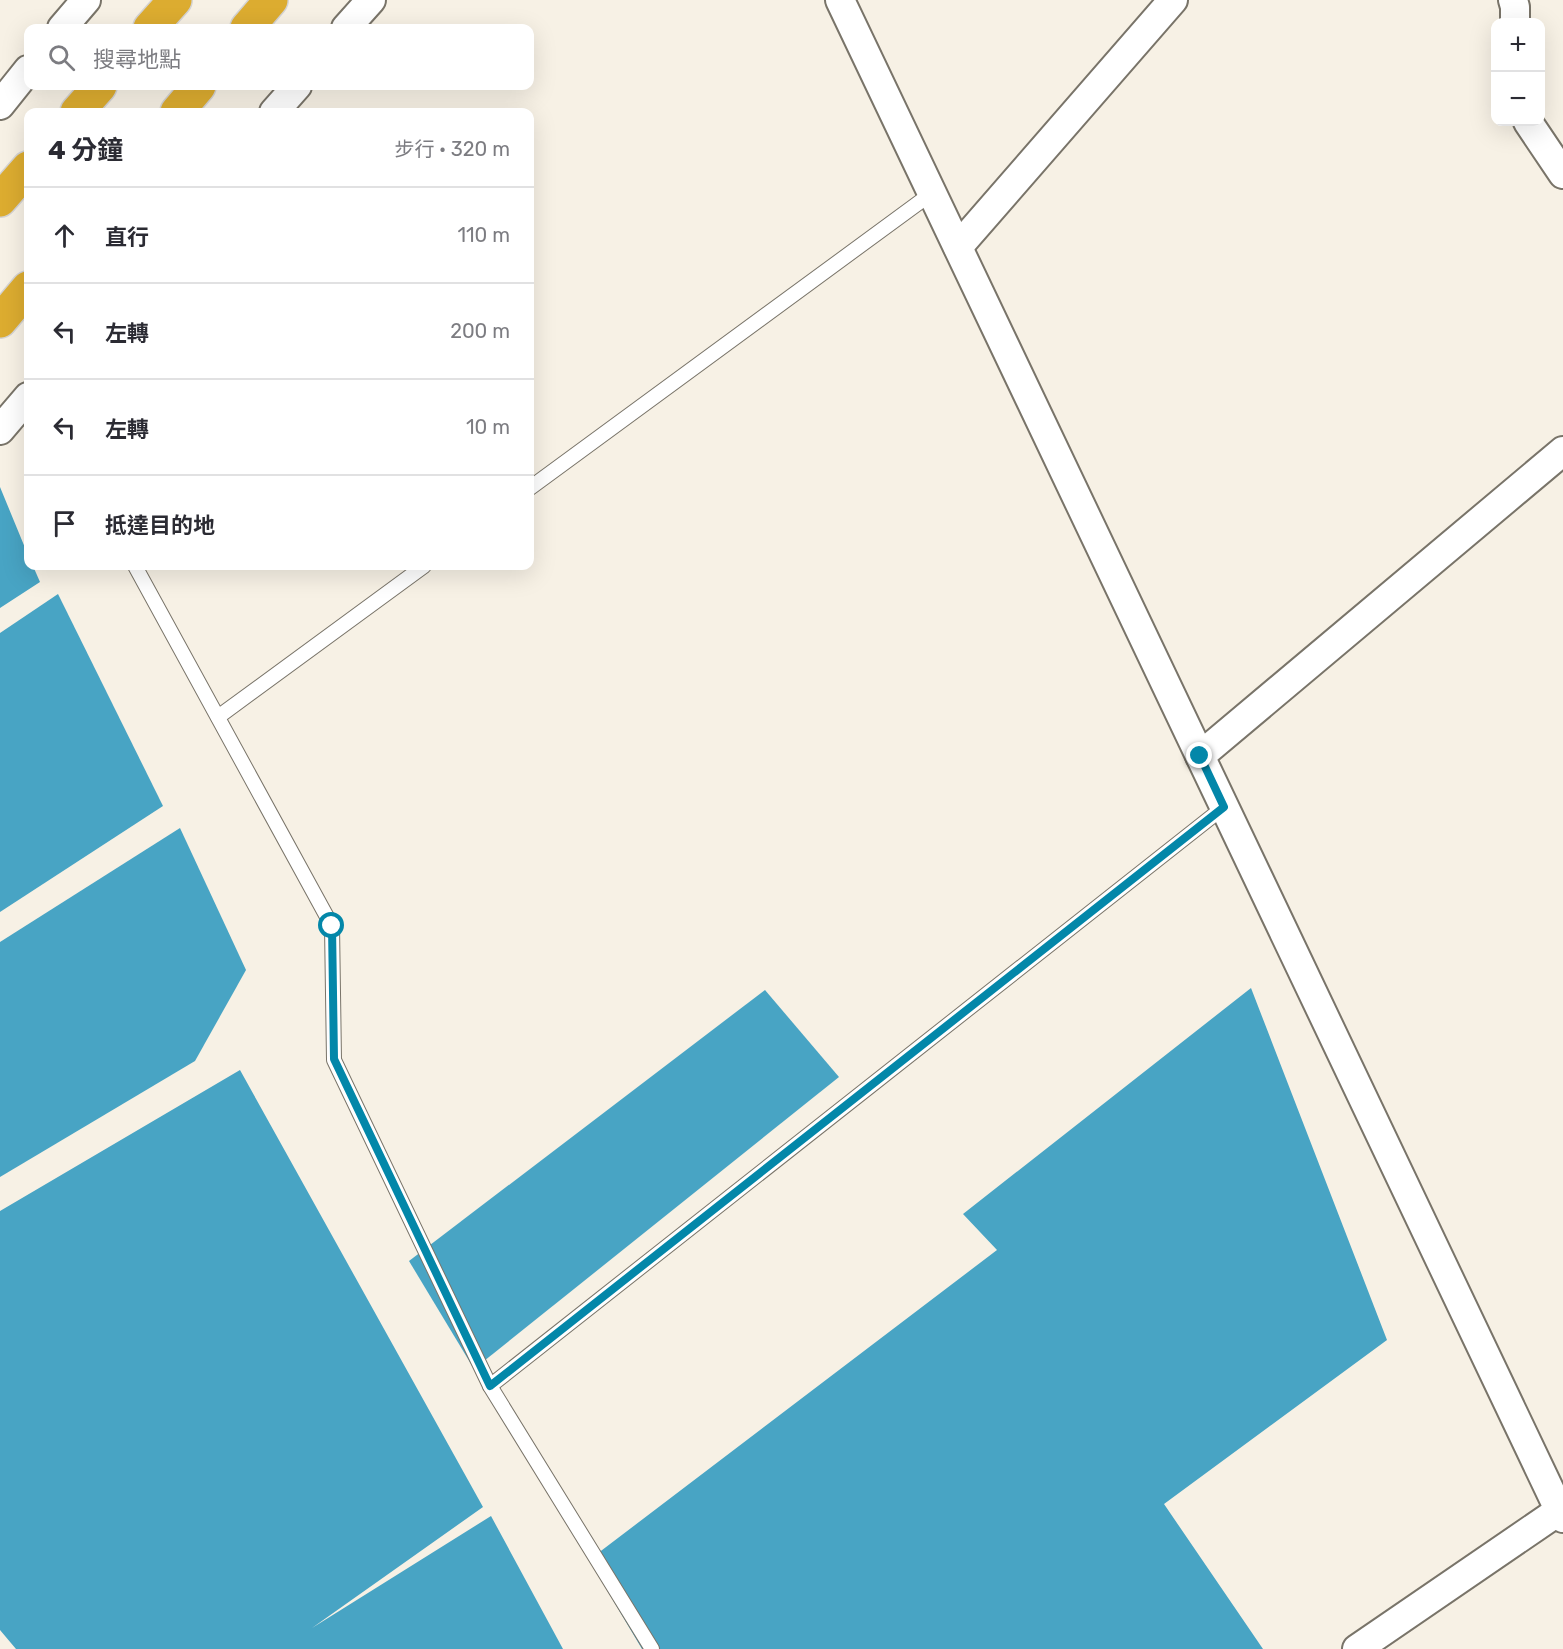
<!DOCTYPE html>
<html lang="zh-TW">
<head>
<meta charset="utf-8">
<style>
	:root { --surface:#fff; --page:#f7f7f7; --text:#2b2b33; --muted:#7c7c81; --line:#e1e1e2 }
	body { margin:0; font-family:Rubik,"Noto Sans TC",sans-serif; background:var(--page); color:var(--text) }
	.controls { position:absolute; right:18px; top:18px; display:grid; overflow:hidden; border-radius:12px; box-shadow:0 6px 24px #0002 }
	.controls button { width:54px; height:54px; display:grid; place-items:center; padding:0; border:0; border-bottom:2px solid var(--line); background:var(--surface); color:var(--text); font:30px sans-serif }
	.stop { position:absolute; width:18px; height:18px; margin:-14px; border:4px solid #0387a9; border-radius:50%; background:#fff }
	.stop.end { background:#0387a9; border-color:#fff; box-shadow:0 2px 6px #0008 }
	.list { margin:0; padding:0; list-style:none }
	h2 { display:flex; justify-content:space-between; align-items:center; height:78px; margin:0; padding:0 24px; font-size:26px }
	h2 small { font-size:20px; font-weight:400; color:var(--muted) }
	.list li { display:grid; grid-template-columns:39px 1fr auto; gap:18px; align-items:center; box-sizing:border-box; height:96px; padding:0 24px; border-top:2px solid var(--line) }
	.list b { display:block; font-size:22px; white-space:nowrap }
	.list em { font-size:20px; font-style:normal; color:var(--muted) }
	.icon { flex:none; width:33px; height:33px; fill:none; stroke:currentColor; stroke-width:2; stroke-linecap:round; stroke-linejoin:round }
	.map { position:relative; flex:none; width:1563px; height:1649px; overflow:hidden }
	.search { position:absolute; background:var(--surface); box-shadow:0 6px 24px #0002; left:24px; top:24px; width:510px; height:66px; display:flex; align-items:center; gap:15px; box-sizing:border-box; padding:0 21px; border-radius:12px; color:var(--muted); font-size:22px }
	.panel { position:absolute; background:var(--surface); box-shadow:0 6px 24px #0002; left:24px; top:108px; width:510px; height:462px; border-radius:12px }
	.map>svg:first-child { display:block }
	.water { fill:#48a4c4 }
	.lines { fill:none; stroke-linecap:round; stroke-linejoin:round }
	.lane-casing { stroke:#797469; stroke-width:16 }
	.street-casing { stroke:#797469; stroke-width:32 }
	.highway-casing { stroke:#d4d3d3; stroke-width:36 }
	.lane { stroke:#fff; stroke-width:14 }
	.street { stroke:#fff; stroke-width:28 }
	.highway { stroke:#dcac30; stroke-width:33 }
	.route { stroke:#0387a9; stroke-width:8 }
</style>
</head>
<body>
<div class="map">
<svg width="1563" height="1649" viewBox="0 0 1563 1649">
	<rect width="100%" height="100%" fill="#f7f1e5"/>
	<g class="water">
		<polygon points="0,487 28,555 28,566 33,566 40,582 0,608"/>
		<polygon points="58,594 163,806 0,912 0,633"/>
		<polygon points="180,828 246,970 195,1061 0,1177 0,942"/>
		<polygon points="1251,988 1387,1340 1164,1504 1263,1649 642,1649 589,1560 997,1250 963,1214"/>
		<polygon points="765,990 839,1077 474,1369 409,1261"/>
		<polygon points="240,1070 483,1507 312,1628 491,1516 563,1649 16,1649 0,1630 0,1211"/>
	</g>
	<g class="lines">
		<defs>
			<g id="lane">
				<polyline points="530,488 932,193"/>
				<polyline points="135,566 332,926 334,1060 490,1386 652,1649"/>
				<polyline points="218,717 424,566"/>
				<polyline points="490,1386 1224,807"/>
			</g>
			<g id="street">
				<polyline points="840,0 1563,1518"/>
				<polyline points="1513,0 1515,7 1515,22"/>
				<polyline points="62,28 86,0"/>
				<polyline points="346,28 371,0"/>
				<polyline points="0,105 28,70"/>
				<polyline points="274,112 297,86"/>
				<polyline points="1528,122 1563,174"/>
				<polyline points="958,247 1173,0"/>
				<polyline points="0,430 28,397"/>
				<polyline points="1200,756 1563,451"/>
				<polyline points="1357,1649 1563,1508"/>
			</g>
			<g id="highway">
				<polyline points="150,28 175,0"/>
				<polyline points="247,28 271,0"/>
				<polyline points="77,112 100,86"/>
				<polyline points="177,112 199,86"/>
				<polyline points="0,200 28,168"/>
				<polyline points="0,321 28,288"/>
			</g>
		</defs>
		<use href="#lane" class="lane-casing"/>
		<use href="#street" class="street-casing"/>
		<use href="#highway" class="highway-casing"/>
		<use href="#lane" class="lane"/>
		<use href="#street" class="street"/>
		<use href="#highway" class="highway"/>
	</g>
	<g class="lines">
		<polyline class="route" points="332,926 334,1059 490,1386 1224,807 1200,756"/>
	</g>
</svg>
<div class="controls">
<button>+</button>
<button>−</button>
</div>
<div class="stop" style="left:332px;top:926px"></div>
<div class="stop end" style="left:1200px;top:756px"></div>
<div class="search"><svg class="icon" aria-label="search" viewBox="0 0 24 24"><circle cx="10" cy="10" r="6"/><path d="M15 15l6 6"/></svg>搜尋地點</div>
<section class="panel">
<h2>4 分鐘<small>步行 · 320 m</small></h2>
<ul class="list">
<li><svg class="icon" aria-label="ahead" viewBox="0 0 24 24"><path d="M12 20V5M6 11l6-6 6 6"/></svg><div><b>直行</b></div><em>110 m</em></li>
<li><svg class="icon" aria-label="left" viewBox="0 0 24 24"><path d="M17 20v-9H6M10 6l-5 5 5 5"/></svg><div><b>左轉</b></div><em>200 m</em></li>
<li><svg class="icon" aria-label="left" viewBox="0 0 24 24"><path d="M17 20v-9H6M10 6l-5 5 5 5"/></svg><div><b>左轉</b></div><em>10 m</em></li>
<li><svg class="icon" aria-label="arrive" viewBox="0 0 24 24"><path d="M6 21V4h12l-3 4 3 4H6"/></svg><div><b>抵達目的地</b></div></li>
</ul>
</section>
</div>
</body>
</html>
